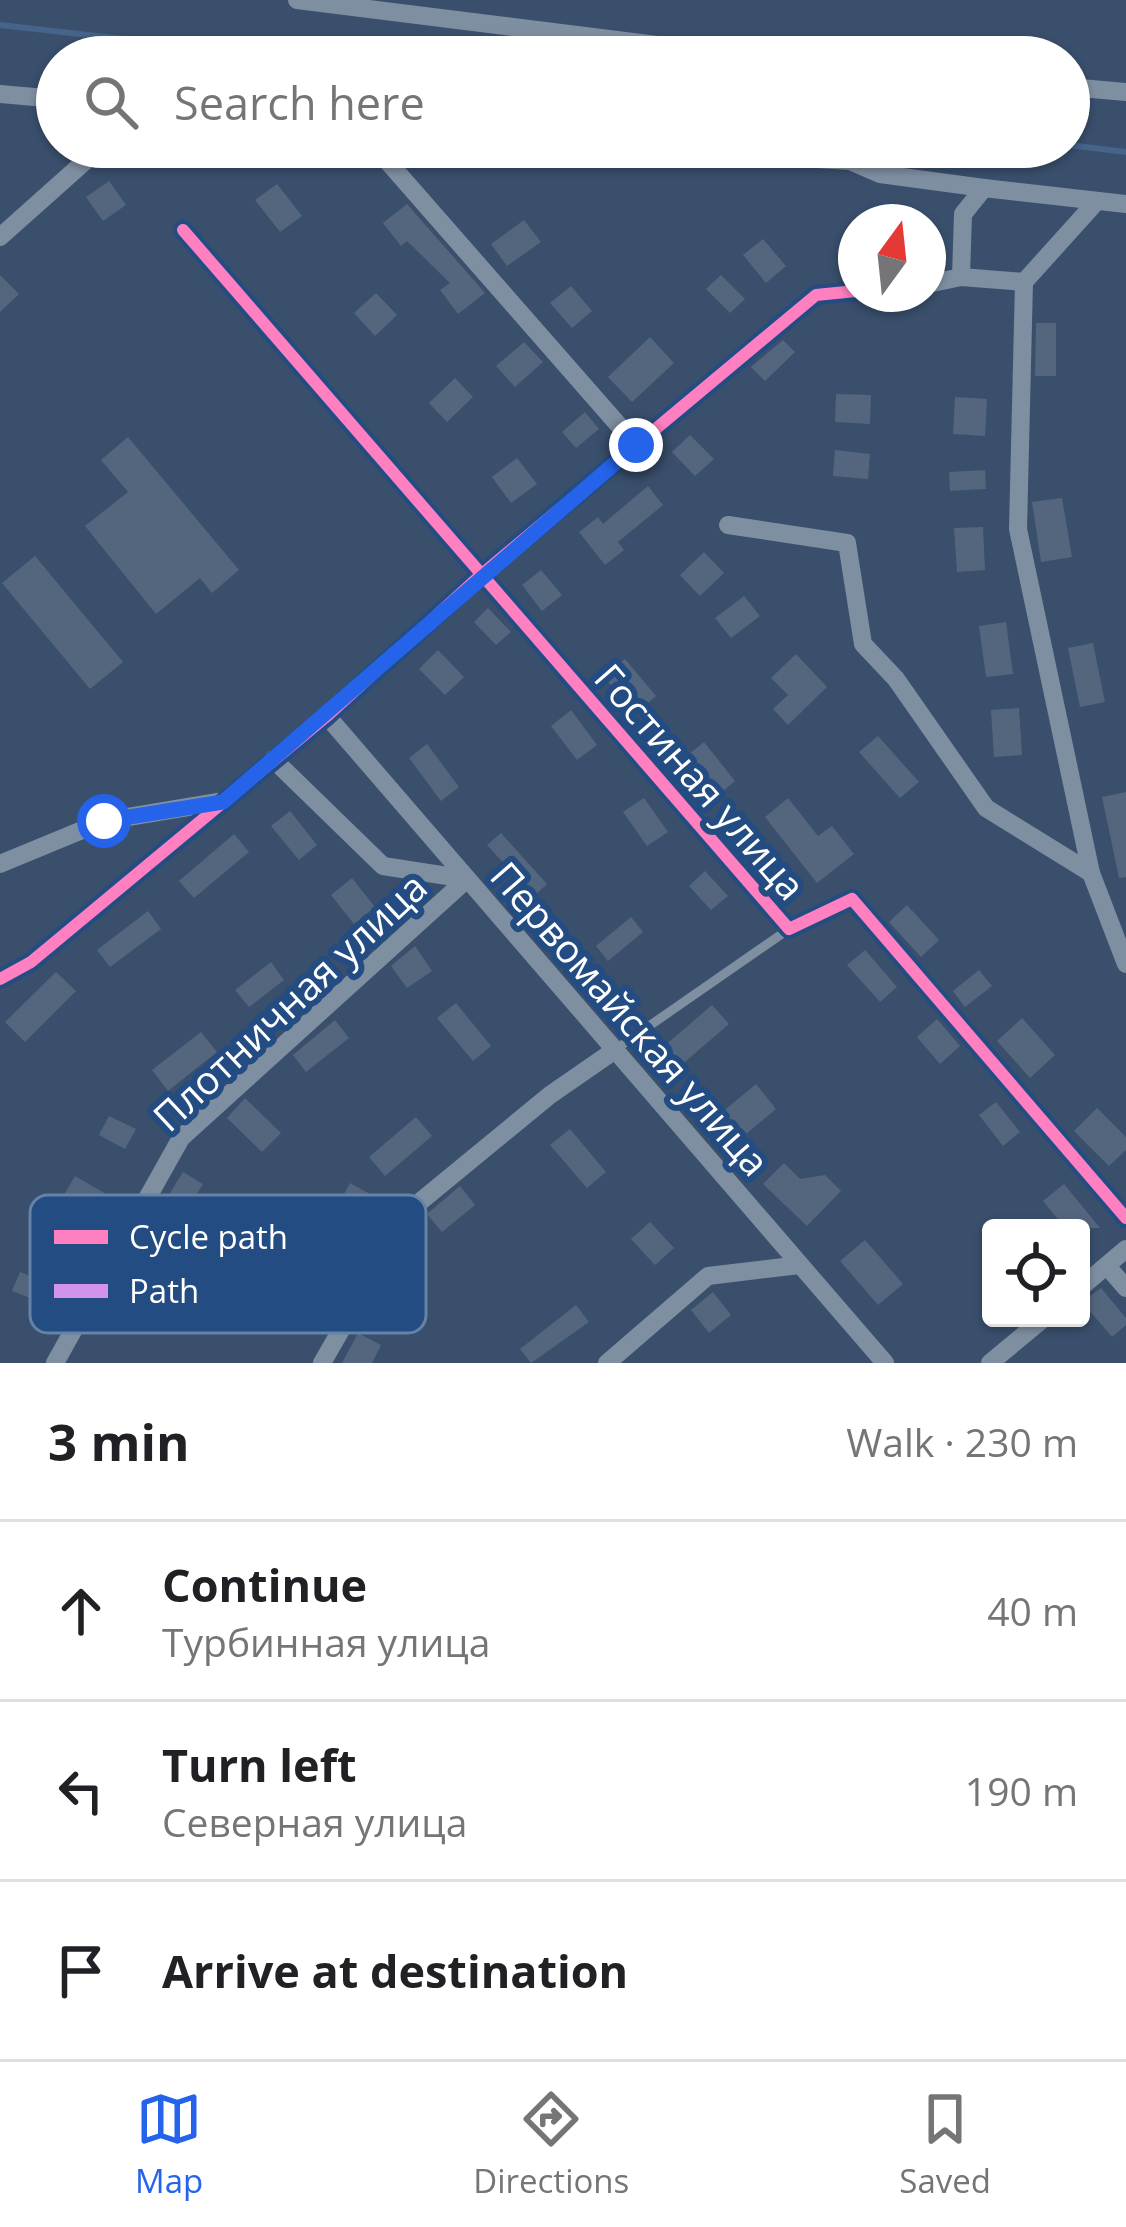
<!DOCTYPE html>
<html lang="en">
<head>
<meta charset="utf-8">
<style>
	:root { --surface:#fff; --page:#f2f2f2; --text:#202124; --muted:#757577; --line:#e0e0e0; --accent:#2563eb }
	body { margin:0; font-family:"Open Sans",sans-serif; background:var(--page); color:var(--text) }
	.controls { position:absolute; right:36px; bottom:36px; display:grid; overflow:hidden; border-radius:12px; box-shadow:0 3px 9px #0004 }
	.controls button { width:108px; height:108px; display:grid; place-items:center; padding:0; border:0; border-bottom:3px solid var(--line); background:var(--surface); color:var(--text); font:60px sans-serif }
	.compass { position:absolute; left:838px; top:204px; width:108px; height:108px; border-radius:50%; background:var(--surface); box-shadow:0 3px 9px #0004; rotate:15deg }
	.stop { position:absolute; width:36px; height:36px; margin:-27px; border:9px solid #2563eb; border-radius:50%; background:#fff }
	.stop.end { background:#2563eb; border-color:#fff; box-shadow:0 3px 12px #0008 }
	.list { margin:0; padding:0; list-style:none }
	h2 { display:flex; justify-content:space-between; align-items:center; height:156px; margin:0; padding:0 48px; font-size:51px }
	h2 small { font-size:39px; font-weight:400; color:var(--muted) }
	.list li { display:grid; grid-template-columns:78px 1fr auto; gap:36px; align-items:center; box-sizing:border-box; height:180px; padding:0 48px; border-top:3px solid var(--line) }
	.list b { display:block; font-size:45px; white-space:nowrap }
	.list p { margin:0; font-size:39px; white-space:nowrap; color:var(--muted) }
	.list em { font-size:39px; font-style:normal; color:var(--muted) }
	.icon { flex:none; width:66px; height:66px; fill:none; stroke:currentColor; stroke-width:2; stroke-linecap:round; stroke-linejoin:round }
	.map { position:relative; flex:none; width:1126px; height:1363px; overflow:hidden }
	.search { position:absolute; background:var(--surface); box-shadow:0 3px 9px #0004; left:36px; right:36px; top:36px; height:132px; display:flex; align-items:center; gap:30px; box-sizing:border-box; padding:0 42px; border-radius:66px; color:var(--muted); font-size:45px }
	.sheet { height:696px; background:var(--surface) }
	nav { display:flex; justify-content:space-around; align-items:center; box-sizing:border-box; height:168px; border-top:3px solid var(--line); background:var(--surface); font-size:33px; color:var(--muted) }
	nav a { display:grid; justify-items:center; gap:6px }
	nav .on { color:var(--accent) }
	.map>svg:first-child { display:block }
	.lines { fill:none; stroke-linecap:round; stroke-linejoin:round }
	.stream { stroke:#466389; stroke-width:6 }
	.building { fill:#54667e }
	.lane { stroke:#7f8fa2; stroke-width:9 }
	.street { stroke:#7f8fa2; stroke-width:18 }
	.quiet { stroke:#d193ec; stroke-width:9; stroke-dasharray:18 9; stroke-linecap:butt }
	.cycleway-casing { stroke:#234c82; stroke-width:20 }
	.cycleway { stroke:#ff80c0; stroke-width:12 }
	.route { stroke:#2563eb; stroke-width:15 }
	.labels { text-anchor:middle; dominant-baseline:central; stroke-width:12; stroke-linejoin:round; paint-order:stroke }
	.street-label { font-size:39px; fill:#fff; stroke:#234c82 }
	.key { fill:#234c82; stroke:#6582a8; stroke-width:3 }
	.key-label { font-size:33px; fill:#fff }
</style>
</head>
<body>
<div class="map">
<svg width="1126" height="1363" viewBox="0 0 1126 1363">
	<rect width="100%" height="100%" fill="#394f6c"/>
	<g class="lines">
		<g class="stream">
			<polyline points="0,25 282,57"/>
			<polyline points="1069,145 1126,152"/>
		</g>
	</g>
	<g class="building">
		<polygon points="109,181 126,205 103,221 86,197"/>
		<polygon points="277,184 302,216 280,232 255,200"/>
		<polygon points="407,204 485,293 458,314 440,290 450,283 407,241 401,246 383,223"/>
		<polygon points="524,220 541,242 507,266 491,244"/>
		<polygon points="763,239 786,266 766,283 743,255"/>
		<polygon points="0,275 19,294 0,312"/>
		<polygon points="721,275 745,299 730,313 706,289"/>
		<polygon points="571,286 592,311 572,328 550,303"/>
		<polygon points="376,293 397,315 375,336 354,313"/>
		<polygon points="1036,323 1056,323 1056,376 1035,376"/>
		<polygon points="650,337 674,363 632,402 608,377"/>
		<polygon points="783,340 795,352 765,381 751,367"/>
		<polygon points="524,342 543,362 515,387 496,366"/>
		<polygon points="455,378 473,397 447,422 429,403"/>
		<polygon points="836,394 871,395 870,424 835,422"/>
		<polygon points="955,397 987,399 985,436 953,434"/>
		<polygon points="585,412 599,429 576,448 562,432"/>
		<polygon points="690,435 714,459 695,476 672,452"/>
		<polygon points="128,437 239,570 212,593 200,578 156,614 85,526 128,492 101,460"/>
		<polygon points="835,450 870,454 868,479 833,476"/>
		<polygon points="517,458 537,484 511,503 492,477"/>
		<polygon points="985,470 986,489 950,491 949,472"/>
		<polygon points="648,486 663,505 618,542 624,550 605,565 579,532 598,517 603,524"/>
		<polygon points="1062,498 1072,557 1041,562 1032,502"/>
		<polygon points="983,527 985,570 957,572 954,528"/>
		<polygon points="704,552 724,573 700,596 680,575"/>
		<polygon points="35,556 123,662 90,689 2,583"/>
		<polygon points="541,570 562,595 542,611 522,585"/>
		<polygon points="744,596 760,616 731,638 715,618"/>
		<polygon points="488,608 511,632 496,645 474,622"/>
		<polygon points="1006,622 1013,674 986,677 979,626"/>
		<polygon points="1093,643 1105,702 1080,707 1068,648"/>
		<polygon points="438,650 464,677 445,695 419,669"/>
		<polygon points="796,654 827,687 788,725 773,709 788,695 771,678"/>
		<polygon points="625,659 656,696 635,714 603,676"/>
		<polygon points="1019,708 1022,755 994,757 991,710"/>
		<polygon points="571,710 597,745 577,760 551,726"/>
		<polygon points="878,736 919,782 900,798 859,752"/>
		<polygon points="704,742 735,781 710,802 678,763"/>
		<polygon points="427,744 459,787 441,801 409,758"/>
		<polygon points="1126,792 1126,877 1119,878 1102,797"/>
		<polygon points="644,798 668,832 647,846 623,812"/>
		<polygon points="788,798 818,836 832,826 854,854 817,883 765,817"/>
		<polygon points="290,811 317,845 299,860 271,826"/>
		<polygon points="501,833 547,884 534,896 487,845"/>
		<polygon points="234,834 249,852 194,898 179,881"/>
		<polygon points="705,871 728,896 711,910 689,886"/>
		<polygon points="352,878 375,907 354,924 331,895"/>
		<polygon points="907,905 939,940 921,957 889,922"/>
		<polygon points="148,911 161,929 110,967 97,950"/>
		<polygon points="631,917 643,932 608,961 596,946"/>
		<polygon points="415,946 432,971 407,988 391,966"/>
		<polygon points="865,950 897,987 880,1002 847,965"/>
		<polygon points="271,962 284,980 249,1007 235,990"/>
		<polygon points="979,970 992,986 965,1007 953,991"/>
		<polygon points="56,972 76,991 25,1042 5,1022"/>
		<polygon points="456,1003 491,1046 473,1061 437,1018"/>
		<polygon points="712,1005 729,1024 679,1067 662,1048"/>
		<polygon points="1022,1018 1055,1055 1030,1078 997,1041"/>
		<polygon points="937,1019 960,1046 940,1064 917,1037"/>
		<polygon points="335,1020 349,1038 306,1072 293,1055"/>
		<polygon points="201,1032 217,1052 168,1091 152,1070"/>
		<polygon points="756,1084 776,1109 740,1139 720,1114"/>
		<polygon points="245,1098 281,1133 262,1152 227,1118"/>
		<polygon points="996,1102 1020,1132 1003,1146 979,1115"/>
		<polygon points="1097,1108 1126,1137 1126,1150 1109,1166 1074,1131"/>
		<polygon points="109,1116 136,1129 125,1149 99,1135"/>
		<polygon points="416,1117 432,1136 385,1176 369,1157"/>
		<polygon points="570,1129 606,1172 587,1188 550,1145"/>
		<polygon points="784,1163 800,1179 825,1175 841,1191 807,1226 763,1184"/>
		<polygon points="183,1172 203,1184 176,1228 156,1216"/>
		<polygon points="75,1176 106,1194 80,1239 49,1221"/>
		<polygon points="350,1183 370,1194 340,1247 321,1236"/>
		<polygon points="1064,1184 1100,1228 1065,1228 1043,1201"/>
		<polygon points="460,1186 475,1205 442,1232 427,1214"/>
		<polygon points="650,1222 674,1248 655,1265 631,1239"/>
		<polygon points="865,1240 903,1284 878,1305 840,1261"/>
		<polygon points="20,1272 51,1284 43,1303 12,1291"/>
		<polygon points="408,1279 427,1289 413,1314 394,1303"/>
		<polygon points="1101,1288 1126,1318 1126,1325 1112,1337 1082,1302"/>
		<polygon points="713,1292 731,1315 709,1333 691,1310"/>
		<polygon points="576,1305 589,1322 531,1363 520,1349"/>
		<polygon points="358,1333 381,1345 372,1363 342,1363"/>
	</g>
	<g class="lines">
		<polyline class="lane" points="616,1049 789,929"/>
		<g class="street">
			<polyline points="297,0 753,57"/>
			<polyline points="1069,87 1126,92"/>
			<polyline points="0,94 57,99"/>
			<polyline points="375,147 636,445"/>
			<polyline points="508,147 611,158 697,152 850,161 880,174 984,188"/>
			<polyline points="183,230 789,929 852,899 1126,1218"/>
			<polyline points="0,237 101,147"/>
			<polyline points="961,277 963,214 984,188 1126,204"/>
			<polyline points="1024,282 1018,529 1091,873 1126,964"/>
			<polyline points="1024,282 1097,201"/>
			<polyline points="928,284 961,277 1024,282"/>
			<polyline points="728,525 847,543 863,644 896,679 986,808 1091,873"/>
			<polyline points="327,716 885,1363"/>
			<polyline points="273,759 383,866 467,879"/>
			<polyline points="0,864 104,821 218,802"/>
			<polyline points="0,979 31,962 327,716 482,574 816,295 856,291"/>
			<polyline points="1107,1266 1126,1288"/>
			<polyline points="1081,1287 1126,1249"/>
			<polyline points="55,1363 181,1138 467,879"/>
			<polyline points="322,1363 410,1210 550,1095 615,1050"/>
			<polyline points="607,1363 708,1276 800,1265"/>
			<polyline points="990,1363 1044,1318"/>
		</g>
		<polyline class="quiet" points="850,161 852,147"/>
		<defs>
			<g id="cycleway">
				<polyline points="183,230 789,929 852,899 1126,1218"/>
				<polyline points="0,979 31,962 327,716 482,574 816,295 856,291"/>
			</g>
		</defs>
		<use href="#cycleway" class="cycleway-casing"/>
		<use href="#cycleway" class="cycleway"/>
	</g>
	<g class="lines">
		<polyline class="route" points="104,821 223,802 636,445"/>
	</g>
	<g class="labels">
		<g class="street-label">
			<text transform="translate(701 781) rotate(49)">Гостиная улица</text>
			<text transform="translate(289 1001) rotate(-43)">Плотничная улица</text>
			<text transform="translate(631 1018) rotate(49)">Первомайская улица</text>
		</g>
	</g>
	<rect x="30" y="1195" width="396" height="138" rx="18" class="key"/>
	<rect x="54" y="1230" width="54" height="14" fill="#ff80c0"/>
	<rect x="54" y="1284" width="54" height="14" fill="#d193ec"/>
	<g class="key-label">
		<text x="129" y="1249">Cycle path</text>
		<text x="129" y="1303">Path</text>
	</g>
</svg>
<div class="controls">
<button><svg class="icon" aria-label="locate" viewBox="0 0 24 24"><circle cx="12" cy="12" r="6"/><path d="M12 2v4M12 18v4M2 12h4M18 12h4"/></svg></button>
</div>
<svg class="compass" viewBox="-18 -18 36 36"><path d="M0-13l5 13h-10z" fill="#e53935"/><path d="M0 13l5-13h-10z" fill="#757577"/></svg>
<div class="stop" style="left:104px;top:821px"></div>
<div class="stop end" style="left:636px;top:445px"></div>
<div class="search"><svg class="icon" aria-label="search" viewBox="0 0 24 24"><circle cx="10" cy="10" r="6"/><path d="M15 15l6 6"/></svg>Search here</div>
</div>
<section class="sheet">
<h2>3 min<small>Walk · 230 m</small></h2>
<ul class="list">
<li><svg class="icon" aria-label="ahead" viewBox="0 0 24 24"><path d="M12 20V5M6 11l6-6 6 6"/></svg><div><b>Continue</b><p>Турбинная улица</p></div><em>40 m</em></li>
<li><svg class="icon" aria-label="left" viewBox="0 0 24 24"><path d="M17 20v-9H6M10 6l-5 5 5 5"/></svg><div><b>Turn left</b><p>Северная улица</p></div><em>190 m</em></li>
<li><svg class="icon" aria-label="arrive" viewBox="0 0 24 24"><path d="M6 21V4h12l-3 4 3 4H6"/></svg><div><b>Arrive at destination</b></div></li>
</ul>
</section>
<nav>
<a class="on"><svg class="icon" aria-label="map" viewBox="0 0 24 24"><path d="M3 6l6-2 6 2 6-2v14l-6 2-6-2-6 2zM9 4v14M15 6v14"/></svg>Map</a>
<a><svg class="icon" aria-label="directions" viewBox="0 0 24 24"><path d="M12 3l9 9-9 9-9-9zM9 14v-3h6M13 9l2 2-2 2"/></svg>Directions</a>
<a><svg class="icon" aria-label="saved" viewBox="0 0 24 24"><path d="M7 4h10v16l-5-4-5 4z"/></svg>Saved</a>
</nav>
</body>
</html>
